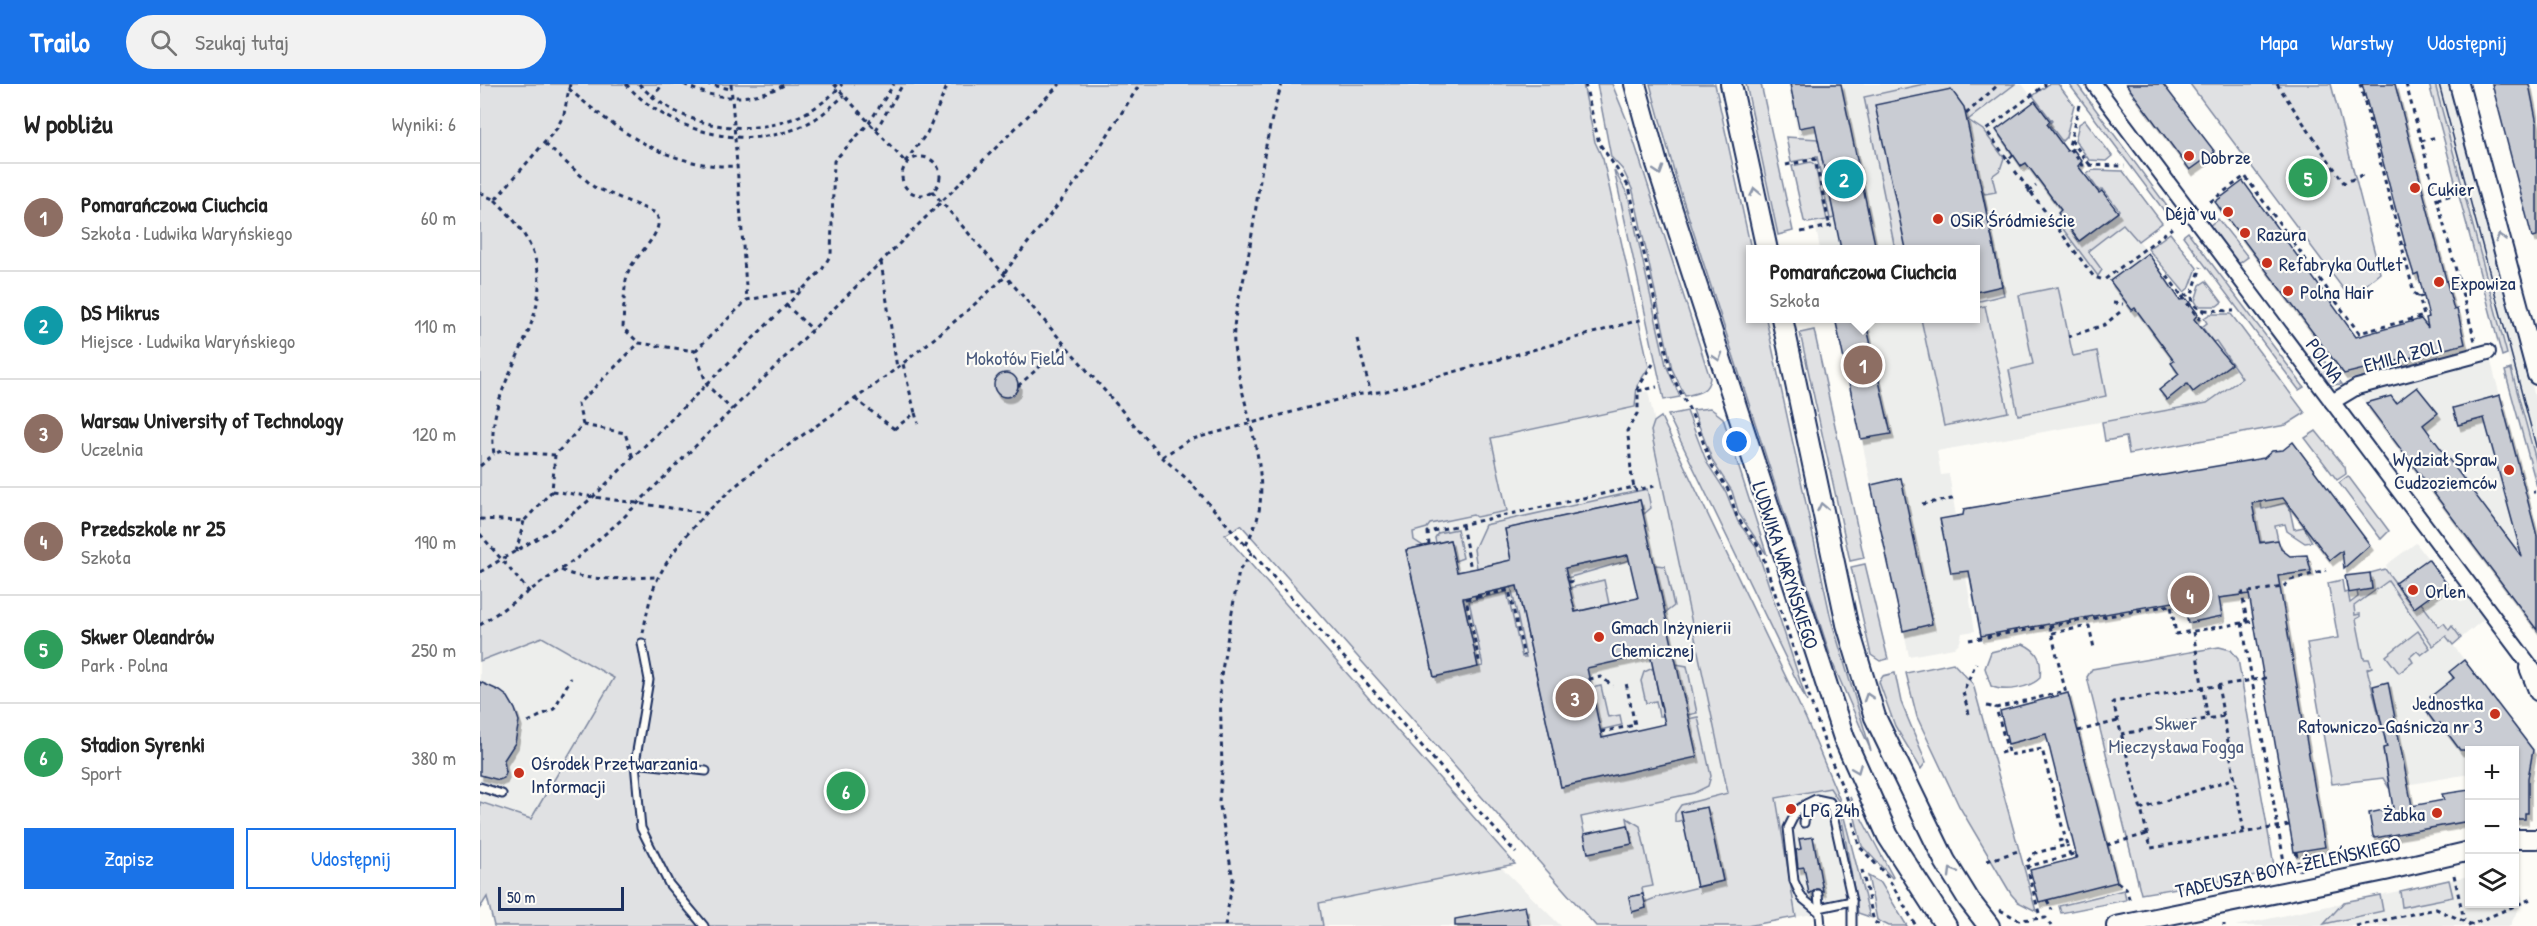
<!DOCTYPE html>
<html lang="pl">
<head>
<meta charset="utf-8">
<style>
	:root { --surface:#fff; --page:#f2f2f2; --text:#222; --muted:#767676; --line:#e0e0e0; --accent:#1a73e8 }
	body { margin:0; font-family:"Patrick Hand",sans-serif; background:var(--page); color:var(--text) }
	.controls { position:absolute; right:18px; bottom:18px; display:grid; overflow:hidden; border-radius:0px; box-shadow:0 2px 4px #0004 }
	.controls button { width:54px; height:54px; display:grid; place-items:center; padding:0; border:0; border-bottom:2px solid var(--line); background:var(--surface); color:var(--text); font:30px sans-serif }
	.scale { position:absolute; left:18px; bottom:15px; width:126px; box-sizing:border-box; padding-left:6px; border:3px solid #1b2f5e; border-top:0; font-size:16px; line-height:21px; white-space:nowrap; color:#1b2f5e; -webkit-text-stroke:4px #fdfcf7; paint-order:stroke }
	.you { position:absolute; left:1257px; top:358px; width:21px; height:21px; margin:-15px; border:4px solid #fff; border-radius:50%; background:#1a73e8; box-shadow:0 0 0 9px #1a73e833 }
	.badge { display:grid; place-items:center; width:39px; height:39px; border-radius:50%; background:var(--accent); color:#fff; font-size:20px; font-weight:700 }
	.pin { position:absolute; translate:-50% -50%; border:3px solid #fff; box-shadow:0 2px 6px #0006 }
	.popup { position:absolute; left:1266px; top:161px; width:234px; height:78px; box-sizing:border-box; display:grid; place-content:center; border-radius:0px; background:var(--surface); filter:drop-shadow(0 2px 4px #0005); font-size:20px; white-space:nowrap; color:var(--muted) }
	.popup b { font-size:22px; color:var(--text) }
	.popup::after { content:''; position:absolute; left:50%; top:100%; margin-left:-12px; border:12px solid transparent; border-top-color:var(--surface) }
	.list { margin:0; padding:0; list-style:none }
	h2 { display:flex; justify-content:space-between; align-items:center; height:78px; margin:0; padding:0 24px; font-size:26px }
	h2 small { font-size:20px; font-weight:400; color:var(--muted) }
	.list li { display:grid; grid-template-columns:39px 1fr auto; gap:18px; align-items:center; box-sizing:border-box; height:108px; padding:0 24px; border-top:2px solid var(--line) }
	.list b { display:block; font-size:22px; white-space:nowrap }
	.list p { margin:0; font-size:20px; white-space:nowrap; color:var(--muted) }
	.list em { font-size:20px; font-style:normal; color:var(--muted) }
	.actions { display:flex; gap:12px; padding:18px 24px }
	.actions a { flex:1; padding:14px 0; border:2px solid var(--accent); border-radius:0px; text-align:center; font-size:21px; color:var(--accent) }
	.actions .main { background:var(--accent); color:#fff }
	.icon { flex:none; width:33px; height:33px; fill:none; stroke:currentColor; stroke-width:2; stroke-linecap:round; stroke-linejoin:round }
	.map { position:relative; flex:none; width:2057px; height:842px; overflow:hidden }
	header { display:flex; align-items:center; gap:36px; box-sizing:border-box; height:84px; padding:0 30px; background:var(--accent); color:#fff }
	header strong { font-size:28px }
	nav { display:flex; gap:33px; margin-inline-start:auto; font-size:21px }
	.search { width:420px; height:54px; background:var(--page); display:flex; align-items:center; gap:15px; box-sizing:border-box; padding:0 21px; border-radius:33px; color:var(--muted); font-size:22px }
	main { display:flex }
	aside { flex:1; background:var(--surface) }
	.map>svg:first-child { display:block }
	.built { fill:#edeeec }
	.green { fill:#e0e1e3; stroke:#7e88a0; stroke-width:1.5 }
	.building { fill:#c9ccd3; stroke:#1b2f5e; stroke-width:1.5; fill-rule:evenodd; filter:url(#shadow) }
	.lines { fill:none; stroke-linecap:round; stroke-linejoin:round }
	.service-casing { stroke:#1b2f5e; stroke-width:11 }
	.minor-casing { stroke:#1b2f5e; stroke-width:18 }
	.tertiary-casing { stroke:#1b2f5e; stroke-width:22 }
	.secondary-casing { stroke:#1b2f5e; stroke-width:24 }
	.path { stroke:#1b2f5e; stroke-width:3; stroke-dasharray:4.5 4.5; stroke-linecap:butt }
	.service { stroke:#fdfcf7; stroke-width:7 }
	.minor { stroke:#fdfcf7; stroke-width:14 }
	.tertiary { stroke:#fdfcf7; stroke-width:18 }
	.secondary { stroke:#fdfcf7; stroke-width:20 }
	.tram { stroke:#1b2f5e; stroke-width:1.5 }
	.oneway { stroke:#8c96aa }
	.poi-dot { fill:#c8321e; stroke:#fdfcf7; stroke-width:2 }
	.labels { text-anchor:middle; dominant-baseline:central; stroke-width:4.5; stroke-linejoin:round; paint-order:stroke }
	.poi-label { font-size:20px; fill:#1b2f5e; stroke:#fdfcf7; text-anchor:start }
	.street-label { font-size:20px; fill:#1b2f5e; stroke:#fdfcf7 }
	.park-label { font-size:20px; fill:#4c5c7f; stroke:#fdfcf7 }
</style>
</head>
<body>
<header>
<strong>Trailo</strong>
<div class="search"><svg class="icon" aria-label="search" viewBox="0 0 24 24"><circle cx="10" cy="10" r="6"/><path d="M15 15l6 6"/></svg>Szukaj tutaj</div>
<nav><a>Mapa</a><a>Warstwy</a><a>Udostępnij</a></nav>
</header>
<main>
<aside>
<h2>W pobliżu<small>Wyniki: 6</small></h2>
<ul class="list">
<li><span class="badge" style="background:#8d6e63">1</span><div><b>Pomarańczowa Ciuchcia</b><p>Szkoła · Ludwika Waryńskiego</p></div><em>60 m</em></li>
<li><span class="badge" style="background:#0f9aa8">2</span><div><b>DS Mikrus</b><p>Miejsce · Ludwika Waryńskiego</p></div><em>110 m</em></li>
<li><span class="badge" style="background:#8d6e63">3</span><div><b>Warsaw University of Technology</b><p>Uczelnia</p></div><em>120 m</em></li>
<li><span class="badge" style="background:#8d6e63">4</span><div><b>Przedszkole nr 25</b><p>Szkoła</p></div><em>190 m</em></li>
<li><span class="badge" style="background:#2e9e5b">5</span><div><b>Skwer Oleandrów</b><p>Park · Polna</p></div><em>250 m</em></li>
<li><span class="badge" style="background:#2e9e5b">6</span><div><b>Stadion Syrenki</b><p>Sport</p></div><em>380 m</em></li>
</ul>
<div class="actions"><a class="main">Zapisz</a><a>Udostępnij</a></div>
</aside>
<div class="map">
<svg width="2057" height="842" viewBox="0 0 2057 842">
	<defs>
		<filter id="shadow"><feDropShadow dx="3" dy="5.5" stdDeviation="0" flood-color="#0004"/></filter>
	</defs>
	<rect width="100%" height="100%" fill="#fdfcf7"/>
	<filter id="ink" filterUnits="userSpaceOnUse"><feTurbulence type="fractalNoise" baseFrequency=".0167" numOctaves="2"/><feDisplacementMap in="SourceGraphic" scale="12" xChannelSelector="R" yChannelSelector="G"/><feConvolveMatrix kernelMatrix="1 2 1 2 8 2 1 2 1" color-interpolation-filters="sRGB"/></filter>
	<g filter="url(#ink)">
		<g class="built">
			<polygon points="1308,0 1444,0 1384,14 1415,165 1340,165"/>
			<polygon points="1535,0 1542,0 1570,37 1566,40 1613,103 1619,110 1622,107 1684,190 1681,192 1733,261 1736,259 1762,293 1727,319 1457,367 1461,391 1469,390 1495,547 1482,549 1480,558 1474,564 1429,572 1355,235 1496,234 1496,218 1524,211 1487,36"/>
			<polygon points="1955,0 1971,0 2045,273 2057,322 2057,380"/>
			<polygon points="2010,274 2057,452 2057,546 1880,312"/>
			<polygon points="1168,307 1275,803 1146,831 790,424 827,379"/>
			<polygon points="1936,459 1980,517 1985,517 1986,512 2004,535 1973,561 2000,597 2034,666 1990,666 1989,690 1909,704 1903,694 1873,521 1911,494 1906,481"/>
			<polygon points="62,553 134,594 0,824 0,577"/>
			<polygon points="1350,704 1359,718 1379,822 1316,833 1296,714"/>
			<polygon points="1021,783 1081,842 843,842 839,819"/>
			<polygon points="1989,792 1990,820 2034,820 2035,798 2043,815 2030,842 1755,842"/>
		</g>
		<g class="green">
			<polygon points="0,0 1103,0 1115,58 1123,75 1169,283 1157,302 1155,323 1011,354 1027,427 996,433 993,431 950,440 947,444 933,448 934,456 943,462 926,466 954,592 1003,582 989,517 1027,508 1042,573 1046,573 1031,502 1035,493 1081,702 1208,635 1218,633 1231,692 1228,702 1214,709 1101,733 1108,768 1152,760 1147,734 1160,742 1173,802 1162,804 1163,810 1149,813 1152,827 1166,824 1165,818 1178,813 1243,797 1227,723 1201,728 1203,736 1195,738 1195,730 1201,721 1248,709 1171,347 1174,338 1181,333 1326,635 1359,714 1390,833 1378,829 1359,718 1350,704 1296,714 1316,833 1267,842 1116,842 761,441 745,451 1035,780 839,819 843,842 14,842 7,813 0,824 0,718 51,735 134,594 62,553 0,577"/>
			<path d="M1117,0H1132L1148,39L1230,294C1228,308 1218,309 1205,312L1192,285L1153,107L1143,86L1131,73Z"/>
			<polygon points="1170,0 1235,0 1271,165 1270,234 1286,235 1351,535 1391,667 1353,580 1196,94"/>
			<polygon points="1266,0 1281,0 1313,147 1298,151"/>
			<polygon points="1444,0 1535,0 1488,36 1503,46 1524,74 1520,86 1512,92 1516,108 1505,110 1502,105 1524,211 1496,218 1496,166 1415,165 1384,13"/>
			<polygon points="1569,0 1578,0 1594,21 1586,53 1582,57 1569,40 1572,37 1553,12"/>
			<polygon points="1589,0 1597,0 1692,129 1688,132"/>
			<polygon points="1710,0 1851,0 1900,189 1870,214"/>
			<polygon points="1949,0 1955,0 2027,270 2022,272"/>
			<polygon points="1605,36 1632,72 1626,77 1609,76 1595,56 1599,40"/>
			<polygon points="1306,53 1338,55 1355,134 1350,135 1337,73 1311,78"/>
			<polygon points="1331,78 1335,81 1347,136 1328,139 1324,137 1312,82"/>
			<polygon points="1134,86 1148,111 1186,281 1200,313 1184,316"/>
			<polygon points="1613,86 1643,87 1682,139 1658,157 1643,140 1608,167 1622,186 1618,192 1580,141 1584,137 1600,157 1639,126 1623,105 1619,107 1607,90"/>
			<polygon points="1738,135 1768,173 1760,179 1756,178 1729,142"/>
			<polygon points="1708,148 1824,303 1819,306 1703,152"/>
			<polygon points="1690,149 1717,184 1710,203 1704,208 1668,165"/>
			<polygon points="1726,197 1742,218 1737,222 1718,222 1715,217 1720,201"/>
			<polygon points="1578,203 1593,272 1617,267 1626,312 1538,331 1529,286 1553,280 1539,211"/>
			<polygon points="1505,222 1528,328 1464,342 1441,235 1496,234 1496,224"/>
			<polygon points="1730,230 1751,230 1825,329 1806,341 1649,370 1646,353 1625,357 1622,338 1727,319 1762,294 1736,257 1733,258 1722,243 1727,239 1724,234"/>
			<polygon points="1334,246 1384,474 1370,477 1320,249"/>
			<polygon points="1838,269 1862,300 1849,301 1829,275"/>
			<polygon points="2031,285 2057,380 2057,403 2025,287"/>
			<polygon points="1230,324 1243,334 1287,471 1259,430 1252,407 1233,378 1213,326"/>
			<polygon points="1207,327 1227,379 1246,408 1258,438 1276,462 1327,618 1188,331"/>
			<polygon points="1836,347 1865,383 1866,390 1857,396 1825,354"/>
			<polygon points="1868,392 1909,447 1901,455 1859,399"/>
			<polygon points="1167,405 1171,424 1164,430 1160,416 1025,445 1031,476 997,484 994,465 1005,441"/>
			<polygon points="1781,418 1782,425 1805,419 1810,426 1814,445 1824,443 1832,458 1825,459 1807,447 1805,440 1795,442 1798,456 1779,458 1771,419"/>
			<polygon points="977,445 983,474 975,477 970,456 956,459 955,454 958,449"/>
			<polygon points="1148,471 1150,476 1087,494 1085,484"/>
			<polygon points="1385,480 1408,575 1400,577 1391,571 1371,483"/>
			<polygon points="1175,481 1185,482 1194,522 1185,529"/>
			<polygon points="1905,485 1934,524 1941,519 1959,543 1964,539 1969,546 1972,542 1981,554 1973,561 1966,552 1953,562 1908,497 1874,522 1875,531 1880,530 1880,533 1876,535 1884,575 1889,575 1892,583 1887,585 1907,663 1903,665 1909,702 1925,701 1909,704 1903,694 1852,700 1827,559 1858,554 1848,499 1862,496 1864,509 1868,508 1870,519 1878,513 1877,507 1892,505 1890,489"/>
			<polygon points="1124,496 1129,520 1095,528 1089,504"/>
			<polygon points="1938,547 1950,564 1941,571 1937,567 1930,573 1933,578 1919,589 1906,572"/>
			<path d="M1543,560C1559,567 1562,577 1560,594C1550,604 1524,609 1511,602L1505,584L1511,568Z"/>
			<polygon points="1739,563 1751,566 1758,575 1795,788 1661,810 1607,593 1612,585"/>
			<polygon points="1473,579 1493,600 1556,827 1538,818 1531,810 1479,722 1437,633 1426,589"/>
			<polygon points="1196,580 1207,582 1217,629 1207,631"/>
			<polygon points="1173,584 1183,632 1179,632 1176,617 1166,619 1161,597 1164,588"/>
			<polygon points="1415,589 1421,618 1446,678 1441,685 1415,642 1399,598 1403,592"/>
			<polygon points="1121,602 1128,633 1140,631 1142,641 1120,646 1111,604"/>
			<polygon points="1370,713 1413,793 1412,794 1382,762"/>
			<polygon points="1388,792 1401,799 1427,842 1409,842 1397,836"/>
			<polygon points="1969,796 1973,813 1922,823 1920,807"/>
			<polygon points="1644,806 1646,816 1581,829 1579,822"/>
			<polygon points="1900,811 1903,827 1844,840 1864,818"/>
		</g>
		<g class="building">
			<polygon points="1310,0 1361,0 1396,165 1361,165 1335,41 1319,44"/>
			<polygon points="1646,0 1683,0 1735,68 1710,86"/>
			<polygon points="1882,0 1915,0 1974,226 1977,225 1985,260 1864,290 1735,118 1763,97 1876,253 1941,235 1948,244 1946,234 1949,233 1938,189 1934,191 1929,175"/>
			<polygon points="2012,0 2049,0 2057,40 2057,152 2052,153"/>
			<polygon points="1471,5 1484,23 1522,202 1496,208 1496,165 1426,165 1395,21"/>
			<polygon points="1555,17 1570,37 1567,40 1587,67 1593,65 1602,77 1598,82 1619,109 1622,107 1638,128 1599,157 1578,129 1581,126 1546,79 1541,82 1516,46"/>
			<polygon points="1668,169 1700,216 1707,215 1718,230 1714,235 1751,280 1713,308 1707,300 1687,316 1679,306 1699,290 1691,279 1694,277 1655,224 1652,226 1630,197"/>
			<polygon points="1355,234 1384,234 1386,239 1411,350 1381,355"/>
			<circle cx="526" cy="301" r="12"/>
			<polygon points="1937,303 1958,329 1943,341 2042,473 2004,334 1978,341 1973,324 2020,311 2057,452 2057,546 1886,319 1911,312 1916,319"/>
			<polygon points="1813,358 1890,461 1864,484 1862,467 1850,476 1803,414 1772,419 1780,459 1798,456 1801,465 1810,472 1827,471 1831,487 1798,492 1845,763 1814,768 1769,510 1739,514 1742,532 1708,539 1704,516 1501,552 1489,487 1471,489 1460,435 1483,431 1484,425 1784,374 1792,367 1803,366"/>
			<polygon points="1421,394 1452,540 1423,547 1391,401"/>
			<path d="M1160,416L1217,673L1081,703L1037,502L983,514L998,583L954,593L926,466L970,456L977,488L997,484L1031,476L1025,445ZM1148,471L1158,514L1095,528L1085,484ZM1170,570L1185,640L1122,654L1107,584Z"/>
			<polygon points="1948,475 1967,500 1934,524 1915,499"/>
			<polygon points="1890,489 1892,505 1868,509 1865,492"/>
			<polygon points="1984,576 2053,666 2048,694 2048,729 2045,729 2045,735 2034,735 2034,666 1980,666 1960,639 1957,642 1946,627 1956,620 1950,613 1974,594 1969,588"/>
			<polygon points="0,598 20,607 28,613 35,625 39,637 35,659 24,676 26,689 24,694 19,696 0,691"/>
			<polygon points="1908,598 1932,722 1964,716 1962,710 1989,706 1989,737 1895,754 1893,752 1889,729 1913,724 1903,664 1907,663 1893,602"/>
			<polygon points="1588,609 1637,798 1559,818 1550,786 1597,774 1566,650 1528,660 1520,627"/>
			<polygon points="1227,723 1243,797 1217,803 1201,728"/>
			<polygon points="1148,741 1152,760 1108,769 1104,750"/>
			<polygon points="1333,753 1343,807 1337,805 1329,810 1324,783 1318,784 1316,766 1321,765 1319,755"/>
			<polygon points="1163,810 1166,824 1152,828 1149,813"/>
			<polygon points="1045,822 1049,842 975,842 975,835"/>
		</g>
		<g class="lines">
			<defs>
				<g id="service">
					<polyline points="162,559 169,596 155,679 161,744 189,800 224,842"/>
					<polyline points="155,679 226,687"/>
					<polyline points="0,703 22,710"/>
					<polyline points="1326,720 1317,726 1308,744 1314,797 1322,814 1338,827"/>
					<polyline points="1324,739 1326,720 1336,715 1350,718 1372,817 1372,842"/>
					<polyline points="1338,810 1341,842"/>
					<polyline points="1339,824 1372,817"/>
				</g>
				<g id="minor">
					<polyline points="1614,0 2057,591"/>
					<polyline points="1852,318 1877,303 2008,268"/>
					<polyline points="2047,584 2057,609"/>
				</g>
				<g id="tertiary">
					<polyline points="1979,0 2057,291"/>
					<polyline points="2034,755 2057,755"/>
					<polyline points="1636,842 1905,787 1990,767"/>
				</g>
				<g id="secondary">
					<polyline points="1155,0 1177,80 1364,654 1408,752 1466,842"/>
					<polyline points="1251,0 1287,166"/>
					<polyline points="1302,234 1367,540 1395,633 1465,777 1489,816 1509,842"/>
				</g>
			</defs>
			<use href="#service" class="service-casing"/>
			<use href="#minor" class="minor-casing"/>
			<use href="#tertiary" class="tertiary-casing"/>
			<use href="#secondary" class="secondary-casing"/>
			<g class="path">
				<path d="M146,0C189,49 272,71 332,37C344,30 354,20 364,12"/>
				<path d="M159,0C211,56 312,60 362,0"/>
				<path d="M204,0C235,18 274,17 306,0"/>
				<polyline points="226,0 251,5"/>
				<polyline points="251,0 267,216"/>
				<polyline points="354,0 427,80"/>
				<polyline points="1105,0 1119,59 1149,103 1191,289 1217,341 1231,380 1249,407 1257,433 1280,464 1348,669 1367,714 1379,762 1407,792 1436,842"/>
				<polyline points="1797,0 1864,99 1885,90"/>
				<polyline points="1880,0 1934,209 1939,213"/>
				<polyline points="1926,0 1995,257"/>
				<path d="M89,5C137,47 190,85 257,82"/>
				<polyline points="172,14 183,0"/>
				<polyline points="1599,21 1589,62 1602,81 1645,82"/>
				<polyline points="1486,30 1519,0"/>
				<polyline points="396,46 423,0"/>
				<polyline points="1591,56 1610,81"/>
				<polyline points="1941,57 1957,53"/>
				<path d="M65,60L114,103L176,129C187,148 156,170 149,186C143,199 144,229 143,244L159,259L215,267L227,301L252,326"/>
				<polyline points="1533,71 1528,76 1506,46 1566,0"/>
				<circle cx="441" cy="92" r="19"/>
				<polyline points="1528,76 1532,82"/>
				<polyline points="425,78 447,49 468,0"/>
				<polyline points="1306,81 1335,75 1350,143"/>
				<polyline points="1535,87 1614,193 1624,196 1692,144"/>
				<polyline points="452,107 682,373 708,396 1036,769"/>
				<polyline points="1548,108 1556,102"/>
				<polyline points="0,109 15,116 77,44 84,30 90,0"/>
				<polyline points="1957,115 1972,111"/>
				<path d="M15,116C121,217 0,276 14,370L21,367L75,371L103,341L98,320L159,259"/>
				<polyline points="1730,118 1765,92 1879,249 1944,232 1939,213 1943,212"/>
				<polyline points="1571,139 1579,133"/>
				<polyline points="1321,148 1356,141"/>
				<polyline points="401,178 417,284"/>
				<polyline points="524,189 604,88 660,0"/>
				<polyline points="1687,192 1702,212 1712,210 1721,183"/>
				<polyline points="1974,204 1996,198"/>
				<path d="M1702,212L1719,235L1724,226C1714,223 1712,220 1712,210"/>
				<polyline points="1633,219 1643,220"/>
				<polyline points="306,221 333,246"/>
				<polyline points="1724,226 1754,227"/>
				<polyline points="1588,253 1624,241 1640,228"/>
				<polyline points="877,255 891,310"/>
				<polyline points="215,267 267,216 321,206"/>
				<polyline points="538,302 585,260"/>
				<polyline points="1158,307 1177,303"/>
				<polyline points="375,315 417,347"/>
				<polyline points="435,329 438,339"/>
				<polyline points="103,341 145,349 153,374"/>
				<polyline points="414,345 435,329 423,280"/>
				<polyline points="682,373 709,356 875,311 906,307 1163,235"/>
				<polyline points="0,382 14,370"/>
				<polyline points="1154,403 1156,406 1175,402"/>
				<polyline points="72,407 226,429"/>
				<polyline points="2053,408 2055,408"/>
				<polyline points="1442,420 1477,414"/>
				<polyline points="0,435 44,437 72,407 75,371"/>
				<polyline points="982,441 991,485"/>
				<polyline points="0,450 50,509"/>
				<path d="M766,461C770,453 774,444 777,436C792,381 758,315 754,260C752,231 762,207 767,179C778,120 782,58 802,0"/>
				<path d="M949,461L948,448L1154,403C1149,384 1151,366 1147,347L1158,328V304L1173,280"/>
				<polyline points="36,468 44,437"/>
				<path d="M81,486C109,500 148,493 178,493"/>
				<polyline points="0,488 73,445 112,414 342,186 351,170 354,77 389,39 414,0"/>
				<polyline points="1088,498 1096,497"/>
				<polyline points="996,511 997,513 986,515 1000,581"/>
				<polyline points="997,513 1029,506 1044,572"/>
				<polyline points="1767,538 1762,509 1803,503 1811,496 1846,486"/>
				<polyline points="1762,539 1806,789"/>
				<polyline points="0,541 97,474 140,437 580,0"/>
				<polyline points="1570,542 1586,610"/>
				<polyline points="1713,548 1728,635"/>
				<path d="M163,549C167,529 170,509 179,492C223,409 322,354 396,300C441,266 485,230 526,192"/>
				<polyline points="1572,549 1609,542 1614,564"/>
				<polyline points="1489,556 1691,521 1696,550 1774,537"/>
				<polyline points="1786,594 1633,618 1671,764 1809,741"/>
				<polyline points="1109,595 1121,593 1133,602"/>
				<polyline points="1738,601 1764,748"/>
				<polyline points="1507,622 1516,624"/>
				<polyline points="1489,630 1483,608 1496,579"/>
				<polyline points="48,638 74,625 91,594"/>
				<polyline points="1598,647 1638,637"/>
				<polyline points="1121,648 1155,641 1146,599"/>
				<polyline points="1641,650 1744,632"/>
				<polyline points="1520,669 1527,667"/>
				<polyline points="1660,725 1755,694"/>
				<polyline points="1578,757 1586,755"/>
				<polyline points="1627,761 1667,750"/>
				<polyline points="1816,768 1820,787"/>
				<polyline points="1590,771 1596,769 1597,774"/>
				<polyline points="1507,777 1541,766"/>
				<polyline points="1546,783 1590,771 1587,761"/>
				<polyline points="1382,786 1394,838 1403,842"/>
				<polyline points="1974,791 1984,836"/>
				<polyline points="1637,798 1646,804 1650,818"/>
				<polyline points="1567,816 1572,826"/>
				<polyline points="1520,826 1539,836 1566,834 1571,842"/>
				<polyline points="1559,829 1546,779 1555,769 1587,761 1562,665 1529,671 1516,624 1586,607"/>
				<polyline points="1744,840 1744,842"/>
				<polyline points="745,842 753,795 739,717 742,687 740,598 759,487 772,468"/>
				<polyline points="1876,842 1956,825 1995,842"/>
				<polyline points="1988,842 2053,814"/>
			</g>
			<use href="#service" class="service"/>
			<use href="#minor" class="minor"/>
			<use href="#tertiary" class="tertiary"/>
			<use href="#secondary" class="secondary"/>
			<polyline class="tram" points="1959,0 2057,366"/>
		</g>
		<defs><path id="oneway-chevron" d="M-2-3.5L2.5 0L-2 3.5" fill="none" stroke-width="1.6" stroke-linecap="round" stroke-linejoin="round" transform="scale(1.5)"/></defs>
		<g class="oneway">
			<use href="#oneway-chevron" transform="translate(1179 87) rotate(72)"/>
			<use href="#oneway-chevron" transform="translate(1275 108) rotate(-102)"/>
			<use href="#oneway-chevron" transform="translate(2020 154) rotate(-105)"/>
			<use href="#oneway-chevron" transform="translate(1238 273) rotate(72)"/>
			<use href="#oneway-chevron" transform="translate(1342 423) rotate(-102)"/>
			<use href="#oneway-chevron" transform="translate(1388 613) rotate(-108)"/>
			<use href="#oneway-chevron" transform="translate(1377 685) rotate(68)"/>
			<use href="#oneway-chevron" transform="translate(1472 788) rotate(-121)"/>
		</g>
	</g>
	<g class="poi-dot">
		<circle cx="1709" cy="72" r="6"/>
		<circle cx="1935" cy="104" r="6"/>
		<circle cx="1748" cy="128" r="6"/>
		<circle cx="1458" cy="135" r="6"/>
		<circle cx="1765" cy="149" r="6"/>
		<circle cx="1787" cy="179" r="6"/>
		<circle cx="1959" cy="198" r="6"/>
		<circle cx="1808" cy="207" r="6"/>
		<circle cx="2029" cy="386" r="6"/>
		<circle cx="1933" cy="506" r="6"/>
		<circle cx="1119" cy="553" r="6"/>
		<circle cx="2015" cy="630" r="6"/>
		<circle cx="39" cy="689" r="6"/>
		<circle cx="1311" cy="725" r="6"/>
		<circle cx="1957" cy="729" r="6"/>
	</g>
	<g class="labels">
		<g class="poi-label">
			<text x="1721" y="72">Dobrze</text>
			<text x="1947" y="104">Cukier</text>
			<text x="1736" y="128" text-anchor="end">Déjà vu</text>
			<text x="1470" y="135">OSiR Śródmieście</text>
			<text x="1777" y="149">Razura</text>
			<text x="1799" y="179">Refabryka Outlet</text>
			<text x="1971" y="198">Expowiza</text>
			<text x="1820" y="207">Polna Hair</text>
			<text x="2017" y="374" text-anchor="end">Wydział Spraw<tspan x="2017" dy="23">Cudzoziemców</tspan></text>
			<text x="1945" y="506">Orlen</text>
			<text x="1131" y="542">Gmach Inżynierii<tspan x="1131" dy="23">Chemicznej</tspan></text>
			<text x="2003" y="618" text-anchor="end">Jednostka<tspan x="2003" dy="23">Ratowniczo-Gaśnicza nr 3</tspan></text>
			<text x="51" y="678">Ośrodek Przetwarzania<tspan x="51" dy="23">Informacji</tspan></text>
			<text x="1323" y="725">LPG 24h</text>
			<text x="1945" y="729" text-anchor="end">Żabka</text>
		</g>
		<g class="street-label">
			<text transform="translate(1923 271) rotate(-15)">EMILA ZOLI</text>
			<text transform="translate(1845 276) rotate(54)">POLNA</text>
			<text transform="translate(1306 481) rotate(72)">LUDWIKA WARYŃSKIEGO</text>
			<text transform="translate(1808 783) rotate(-12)">TADEUSZA BOYA-ŻELEŃSKIEGO</text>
		</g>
		<g class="park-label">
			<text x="535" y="273">Mokotów Field</text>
			<text x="1696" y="638">Skwer<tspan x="1696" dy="23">Mieczysława Fogga</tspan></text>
		</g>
	</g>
</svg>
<div class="controls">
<button>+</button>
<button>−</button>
<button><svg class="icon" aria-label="layers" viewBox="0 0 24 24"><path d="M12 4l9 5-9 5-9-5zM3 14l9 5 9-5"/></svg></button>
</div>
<div class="scale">50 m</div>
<div class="you"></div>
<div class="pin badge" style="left:1383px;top:281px;background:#8d6e63">1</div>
<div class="popup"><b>Pomarańczowa Ciuchcia</b>Szkoła</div>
<div class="pin badge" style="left:1364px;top:95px;background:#0f9aa8">2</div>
<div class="pin badge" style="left:1095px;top:614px;background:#8d6e63">3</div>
<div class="pin badge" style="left:1710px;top:511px;background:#8d6e63">4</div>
<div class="pin badge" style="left:1828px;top:94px;background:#2e9e5b">5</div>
<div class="pin badge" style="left:366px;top:707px;background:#2e9e5b">6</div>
</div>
</main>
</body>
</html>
